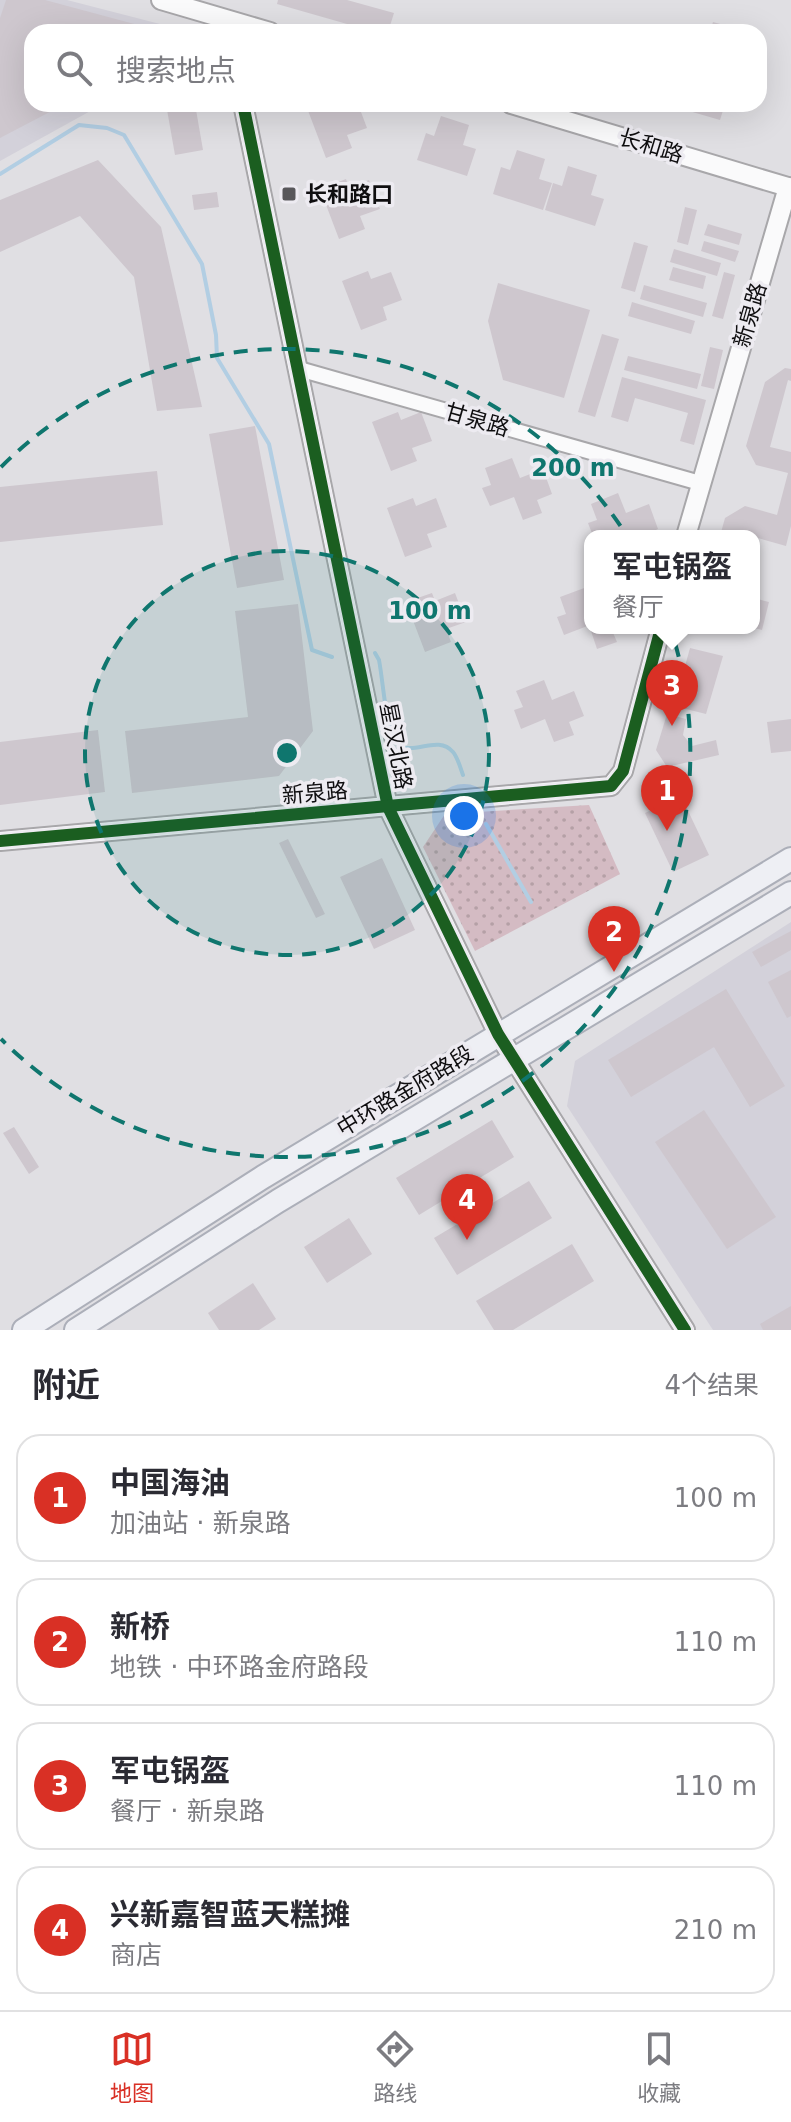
<!DOCTYPE html>
<html lang="zh">
<head>
<meta charset="utf-8">
<style>
	:root { --surface:#fff; --page:#f2f2f3; --text:#2b2b33; --muted:#7c7c81; --line:#e1e1e2; --accent:#d93025 }
	body { margin:0; font-family:"DejaVu Sans","Noto Sans SC",sans-serif; background:var(--page); color:var(--text) }
	.you { position:absolute; left:464px; top:816px; width:28px; height:28px; margin:-20px; border:6px solid #fff; border-radius:50%; background:#1a73e8; box-shadow:0 0 0 12px #1a73e833 }
	.badge { display:grid; place-items:center; width:52px; height:52px; border-radius:50%; background:var(--accent); color:#fff; font-size:26px; font-weight:700 }
	.pin { position:absolute; translate:-50% -66px; filter:drop-shadow(0 2px 4px #0008) }
	.pin::after { content:''; position:absolute; top:42px; width:28px; height:24px; background:inherit; clip-path:polygon(0 0,100% 0,50% 100%) }
	.popup { position:absolute; left:584px; top:530px; width:176px; height:104px; box-sizing:border-box; display:grid; place-content:center; border-radius:16px; background:var(--surface); filter:drop-shadow(0 2px 6px #0005); font-size:26px; white-space:nowrap; color:var(--muted) }
	.popup b { font-size:30px; color:var(--text) }
	.popup::after { content:''; position:absolute; left:50%; top:100%; margin-left:-16px; border:16px solid transparent; border-top-color:var(--surface) }
	.list { margin:0; padding:0; list-style:none }
	h2 { display:flex; justify-content:space-between; align-items:center; height:104px; margin:0; padding:0 32px; font-size:34px }
	h2 small { font-size:26px; font-weight:400; color:var(--muted) }
	.list li { display:grid; grid-template-columns:52px 1fr auto; gap:24px; align-items:center; box-sizing:border-box; height:128px; margin:0 16px 16px; padding:0 16px; border:2px solid var(--line); border-radius:24px }
	.list b { display:block; font-size:30px; white-space:nowrap }
	.list p { margin:0; font-size:26px; white-space:nowrap; color:var(--muted) }
	.list em { font-size:26px; font-style:normal; color:var(--muted) }
	.icon { flex:none; width:44px; height:44px; fill:none; stroke:currentColor; stroke-width:2; stroke-linecap:round; stroke-linejoin:round }
	.map { position:relative; flex:none; width:791px; height:1330px; overflow:hidden }
	.search { position:absolute; background:var(--surface); box-shadow:0 8px 32px #0002; left:24px; right:24px; top:24px; height:88px; display:flex; align-items:center; gap:20px; box-sizing:border-box; padding:0 28px; border-radius:24px; color:var(--muted); font-size:30px }
	.sheet { height:680px; background:var(--surface) }
	nav { display:flex; justify-content:space-around; align-items:center; box-sizing:border-box; height:112px; border-top:2px solid var(--line); background:var(--surface); font-size:22px; color:var(--muted) }
	nav a { display:grid; justify-items:center; gap:4px }
	nav .on { color:var(--accent) }
	.map>svg:first-child { display:block }
	.built { fill:#d3d1da }
	.park { fill:url(#park-dots) }
	.lines { fill:none; stroke-linecap:round; stroke-linejoin:round }
	.stream { stroke:#b2cee3; stroke-width:4 }
	.building { fill:#cec7ce }
	.minor-casing { stroke:#a8a7aa; stroke-width:18 }
	.tertiary-casing { stroke:#a8a7aa; stroke-width:22 }
	.primary-casing { stroke:#acafb9; stroke-width:26 }
	.minor { stroke:#fafafb; stroke-width:14 }
	.tertiary { stroke:#fafafb; stroke-width:18 }
	.primary { stroke:#eeeff4; stroke-width:22 }
	.cycleway-casing { stroke:#edebf1; stroke-width:17 }
	.cycleway { stroke:#1b5e20; stroke-width:12 }
	.ring { fill:none; stroke:#0f766e; stroke-width:4; stroke-dasharray:14 10 }
	.poi-dot { fill:#58575a; stroke:#edebf1; stroke-width:3 }
	.labels { text-anchor:middle; dominant-baseline:central; stroke-width:7; stroke-linejoin:round; paint-order:stroke }
	.street-label { font-size:22px; fill:#0f0e10; stroke:#edebf1 }
	.poi-label { font-size:22px; font-weight:bold; fill:#0f0e10; stroke:#edebf1; text-anchor:start }
	.centre { fill:#0f766e; stroke:#edebf1; stroke-width:4 }
	.ring-label { font-size:24px; text-anchor:middle; font-weight:bold; fill:#0f766e; stroke:#edebf1; stroke-width:7; stroke-linejoin:round; paint-order:stroke }
</style>
</head>
<body>
<div class="map">
<svg width="791" height="1330" viewBox="0 0 791 1330">
	<defs>
		<pattern id="park-dots" width="8" height="8" patternUnits="userSpaceOnUse" patternTransform="scale(2)"><rect width="8" height="8" fill="#d4bbc3"/><path d="M2 2h.1M6 6h.1" fill="none" stroke="#b5a0a6" stroke-width="1.8" stroke-linecap="round"/></pattern>
	</defs>
	<rect width="100%" height="100%" fill="#e0dfe3"/>
	<g class="built">
		<polygon points="0,0 67,0 191,32 32,32 32,104 103,104 0,161"/>
		<polygon points="791,922 791,1330 713,1330 567,1106 575,1061"/>
	</g>
	<polygon class="park" points="589,805 620,874 475,951 423,847 445,814"/>
	<g class="lines">
		<g class="stream">
			<polyline points="0,174 79,125 107,128 124,135 202,264 216,335 217,358 269,444 312,650 332,657"/>
			<path d="M375,653L379,660C383,681 385,717 392,735C404,765 435,731 453,752C458,758 460,767 463,775"/>
			<polyline points="486,824 531,902"/>
		</g>
	</g>
	<g class="building">
		<polygon points="6,0 45,0 164,32 32,32 32,104 65,104 0,138 0,18"/>
		<polygon points="278,0 347,0 394,13 388,32 375,32 277,4"/>
		<polygon points="713,22 745,31 745,32 710,32"/>
		<polygon points="166,104 195,104 203,150 175,155"/>
		<polygon points="319,104 335,104 336,107 358,104 367,128 347,135 352,148 326,158 307,108"/>
		<polygon points="691,104 725,104 720,120 689,111"/>
		<polygon points="441,116 469,125 463,145 476,149 467,176 417,160 426,133 434,136"/>
		<polygon points="517,150 545,159 539,179 552,183 543,210 493,194 501,167 510,170"/>
		<polygon points="98,160 161,227 202,407 157,411 134,277 80,216 0,252 0,200"/>
		<polygon points="568,166 597,175 591,195 604,199 595,226 545,210 553,183 562,186"/>
		<polygon points="346,179 349,188 369,180 380,209 360,216 365,229 339,239 320,189"/>
		<polygon points="217,192 219,207 194,210 192,195"/>
		<polygon points="685,207 697,210 688,245 677,242"/>
		<polygon points="708,224 742,234 739,245 704,235"/>
		<polygon points="704,241 739,251 735,262 701,251"/>
		<polygon points="634,242 648,246 635,292 621,288"/>
		<polygon points="674,249 721,263 717,276 670,262"/>
		<polygon points="673,267 706,276 703,289 669,280"/>
		<polygon points="368,271 371,279 391,272 402,300 383,307 387,320 361,330 342,281"/>
		<polygon points="724,272 735,275 723,319 712,316"/>
		<polygon points="498,283 590,310 564,398 503,380 488,321"/>
		<polygon points="644,285 707,303 703,317 640,299"/>
		<polygon points="632,302 695,321 691,334 628,316"/>
		<polygon points="602,334 619,339 595,417 578,412"/>
		<polygon points="710,347 723,350 714,389 701,386"/>
		<polygon points="628,356 701,374 697,389 624,370"/>
		<polygon points="785,368 791,369 791,381 788,380 770,447 791,452 791,526 786,546 744,534 720,536 725,518 745,506 777,515 788,473 756,465 746,446 765,382"/>
		<polygon points="622,377 706,400 694,445 680,441 688,413 635,398 628,422 611,417"/>
		<polygon points="398,412 401,420 421,412 432,441 412,448 417,461 391,471 372,422"/>
		<polygon points="255,426 284,580 237,588 209,434"/>
		<polygon points="512,458 520,478 543,469 552,494 537,500 542,513 523,520 514,497 490,506 482,488 491,485 485,468"/>
		<polygon points="157,471 163,525 0,542 0,487"/>
		<polygon points="618,493 626,513 649,504 658,529 643,536 621,536 620,532 609,536 593,536 588,523 597,520 591,504"/>
		<polygon points="413,498 416,506 436,498 447,527 427,534 432,547 405,557 387,508"/>
		<polygon points="587,587 590,594 590,625 564,635 557,617 566,614 560,597"/>
		<polygon points="432,593 435,601 455,593 466,622 446,629 451,642 425,652 406,602"/>
		<polygon points="754,598 769,602 762,630 754,628"/>
		<polygon points="298,604 313,731 279,776 132,793 125,731 248,717 235,611"/>
		<polygon points="590,628 611,628 617,642 597,649"/>
		<polygon points="690,648 723,656 706,714 674,706"/>
		<polygon points="544,680 552,700 574,691 584,716 569,722 574,735 554,742 545,719 521,729 514,710 523,707 516,691"/>
		<polygon points="667,714 686,719 683,735 692,746 716,740 719,755 667,767 656,750"/>
		<polygon points="791,719 791,751 771,753 767,722"/>
		<polygon points="98,730 105,792 0,805 0,742"/>
		<polygon points="681,796 709,855 673,872 645,813"/>
		<polygon points="288,839 325,914 316,918 279,843"/>
		<polygon points="382,858 415,930 374,949 340,877"/>
		<polygon points="791,931 791,950 761,967 752,952"/>
		<polygon points="791,970 791,1016 787,1018 768,982"/>
		<polygon points="726,989 785,1086 750,1107 714,1047 631,1097 608,1060"/>
		<polygon points="704,1110 776,1217 727,1249 655,1142"/>
		<polygon points="492,1120 514,1157 419,1215 396,1178"/>
		<polygon points="14,1127 39,1167 29,1174 3,1133"/>
		<polygon points="529,1181 552,1218 457,1275 434,1238"/>
		<polygon points="349,1218 372,1254 327,1283 304,1247"/>
		<polygon points="572,1244 594,1281 513,1330 494,1330 476,1301"/>
		<polygon points="253,1283 276,1319 259,1330 219,1330 208,1313"/>
		<polygon points="791,1306 791,1330 763,1330 760,1324"/>
	</g>
	<g class="lines">
		<defs>
			<polyline id="minor" points="299,369 700,483"/>
			<g id="tertiary">
				<polyline points="161,0 270,32"/>
				<polyline points="243,104 388,807 498,1034 685,1330"/>
				<polyline points="511,104 791,188"/>
				<polyline points="686,536 788,187"/>
				<polyline points="0,841 611,786 623,771 661,628"/>
			</g>
			<g id="primary">
				<polyline points="24,1330 263,1177 791,859"/>
				<polyline points="76,1330 278,1201 791,893"/>
			</g>
		</defs>
		<use href="#minor" class="minor-casing"/>
		<use href="#tertiary" class="tertiary-casing"/>
		<use href="#primary" class="primary-casing"/>
		<use href="#minor" class="minor"/>
		<use href="#tertiary" class="tertiary"/>
		<use href="#primary" class="primary"/>
		<defs>
			<g id="cycleway">
				<polyline points="243,104 388,807 498,1034 685,1330"/>
				<polyline points="0,841 611,786 623,771 661,628"/>
			</g>
		</defs>
		<use href="#cycleway" class="cycleway-casing"/>
		<use href="#cycleway" class="cycleway"/>
	</g>
	<circle cx="287" cy="753" r="202" fill="#0f766e" fill-opacity=".12"/>
	<g class="ring">
		<circle cx="287" cy="753" r="202"/>
		<path d="M1 467A404 404 0 1 1 1 1039"/>
	</g>
	<rect class="poi-dot" x="281" y="186" width="16" height="16" rx="4"/>
	<g class="labels">
		<g class="street-label">
			<text transform="translate(651 146) rotate(17)">长和路</text>
			<text transform="translate(750 315) rotate(-74)">新泉路</text>
			<text transform="translate(477 420) rotate(16)">甘泉路</text>
			<text transform="translate(396 746) rotate(79)">星汉北路</text>
			<text transform="translate(315 793) rotate(-5)">新泉路</text>
			<text transform="translate(405 1091) rotate(-31)">中环路金府路段</text>
		</g>
		<g class="poi-label">
			<text x="305" y="194">长和路口</text>
		</g>
	</g>
	<circle cx="287" cy="753" r="12" class="centre"/>
	<g class="ring-label">
		<text x="573" y="476">200 m</text>
		<text x="430" y="619">100 m</text>
	</g>
</svg>
<div class="you"></div>
<div class="pin badge" style="left:667px;top:831px">1</div>
<div class="pin badge" style="left:614px;top:972px">2</div>
<div class="pin badge" style="left:672px;top:726px">3</div>
<div class="popup"><b>军屯锅盔</b>餐厅</div>
<div class="pin badge" style="left:467px;top:1240px">4</div>
<div class="search"><svg class="icon" aria-label="search" viewBox="0 0 24 24"><circle cx="10" cy="10" r="6"/><path d="M15 15l6 6"/></svg>搜索地点</div>
</div>
<section class="sheet">
<h2>附近<small>4个结果</small></h2>
<ul class="list">
<li><span class="badge">1</span><div><b>中国海油</b><p>加油站 · 新泉路</p></div><em>100 m</em></li>
<li><span class="badge">2</span><div><b>新桥</b><p>地铁 · 中环路金府路段</p></div><em>110 m</em></li>
<li><span class="badge">3</span><div><b>军屯锅盔</b><p>餐厅 · 新泉路</p></div><em>110 m</em></li>
<li><span class="badge">4</span><div><b>兴新嘉智蓝天糕摊</b><p>商店</p></div><em>210 m</em></li>
</ul>
</section>
<nav>
<a class="on"><svg class="icon" aria-label="map" viewBox="0 0 24 24"><path d="M3 6l6-2 6 2 6-2v14l-6 2-6-2-6 2zM9 4v14M15 6v14"/></svg>地图</a>
<a><svg class="icon" aria-label="directions" viewBox="0 0 24 24"><path d="M12 3l9 9-9 9-9-9zM9 14v-3h6M13 9l2 2-2 2"/></svg>路线</a>
<a><svg class="icon" aria-label="saved" viewBox="0 0 24 24"><path d="M7 4h10v16l-5-4-5 4z"/></svg>收藏</a>
</nav>
</body>
</html>
